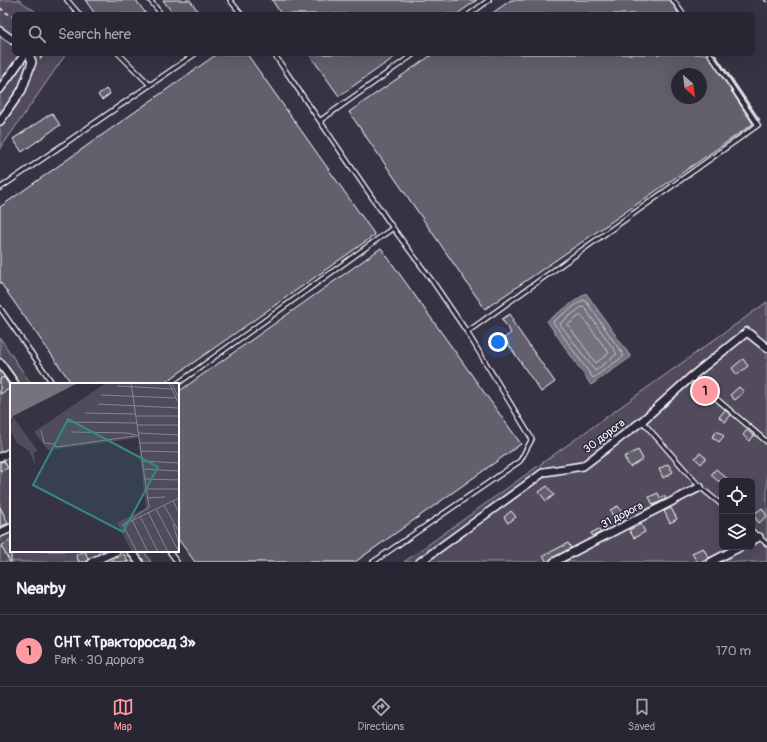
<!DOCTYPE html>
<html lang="en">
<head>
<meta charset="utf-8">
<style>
	:root { --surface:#292634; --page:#312e3c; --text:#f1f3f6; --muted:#a5a5ac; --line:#45434f; --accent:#ff9aa2 }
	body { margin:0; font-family:Pangolin,sans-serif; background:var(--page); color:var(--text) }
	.controls { position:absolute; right:12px; bottom:12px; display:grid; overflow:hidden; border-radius:6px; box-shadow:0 4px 16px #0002 }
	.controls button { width:36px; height:36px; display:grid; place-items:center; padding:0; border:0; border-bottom:1px solid var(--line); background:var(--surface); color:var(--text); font:20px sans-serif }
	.compass { position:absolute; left:671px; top:68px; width:36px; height:36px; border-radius:50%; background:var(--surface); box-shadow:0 4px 16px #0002; rotate:152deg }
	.you { position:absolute; left:498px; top:342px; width:14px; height:14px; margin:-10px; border:3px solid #fff; border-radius:50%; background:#1a73e8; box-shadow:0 0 0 6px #1a73e833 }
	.badge { display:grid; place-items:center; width:26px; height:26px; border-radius:50%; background:var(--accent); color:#111; font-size:13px; font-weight:700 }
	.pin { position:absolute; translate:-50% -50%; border:2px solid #fff; box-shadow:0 1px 4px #0006 }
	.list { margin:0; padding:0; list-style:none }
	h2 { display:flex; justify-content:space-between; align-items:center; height:52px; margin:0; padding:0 16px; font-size:17px }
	h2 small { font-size:13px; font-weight:400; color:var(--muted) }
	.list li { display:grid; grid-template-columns:26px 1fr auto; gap:12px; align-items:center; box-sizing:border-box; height:72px; padding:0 16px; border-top:1px solid var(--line) }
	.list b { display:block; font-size:15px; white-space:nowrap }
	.list p { margin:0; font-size:13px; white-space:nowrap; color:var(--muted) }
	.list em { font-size:13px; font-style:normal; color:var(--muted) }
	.icon { flex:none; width:22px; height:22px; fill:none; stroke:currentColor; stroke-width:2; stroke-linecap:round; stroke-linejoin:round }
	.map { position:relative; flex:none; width:767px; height:562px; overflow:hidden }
	.search { position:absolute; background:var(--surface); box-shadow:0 4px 16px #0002; left:12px; right:12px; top:12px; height:44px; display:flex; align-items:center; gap:10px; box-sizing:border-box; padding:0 14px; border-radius:6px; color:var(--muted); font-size:15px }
	.sheet { height:124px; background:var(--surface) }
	nav { display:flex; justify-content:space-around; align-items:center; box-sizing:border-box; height:56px; border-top:1px solid var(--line); background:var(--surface); font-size:11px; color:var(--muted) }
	nav a { display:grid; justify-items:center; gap:2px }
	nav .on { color:var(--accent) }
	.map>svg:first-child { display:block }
	.green { fill:#514c5c; stroke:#a8a6ae; fill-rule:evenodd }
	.water { fill:#76737f; stroke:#adabb2 }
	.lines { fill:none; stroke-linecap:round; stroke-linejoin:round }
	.shore { stroke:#c8c7cc; stroke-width:1 }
	.building { fill:#635f6d; stroke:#fff; fill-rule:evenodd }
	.service-casing { stroke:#fff; stroke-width:6 }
	.minor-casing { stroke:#fff; stroke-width:10 }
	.path { stroke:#fff; stroke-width:1.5; stroke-dasharray:4 3; stroke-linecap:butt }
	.service { stroke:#2f2a3d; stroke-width:3.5 }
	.minor { stroke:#2f2a3d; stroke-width:7 }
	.labels { text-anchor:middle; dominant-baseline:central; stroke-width:3; stroke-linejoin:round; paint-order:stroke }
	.street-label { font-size:11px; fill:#fff; stroke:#2f2a3d }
	.inset-road { fill:none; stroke:#87858f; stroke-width:1 }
	.view { fill:#338b84; fill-opacity:0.15; stroke:#338b84; stroke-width:2 }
	.inset-edge { fill:none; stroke:#fff; stroke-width:2 }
</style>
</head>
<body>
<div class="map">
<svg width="767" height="562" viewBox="0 0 767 562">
	<rect width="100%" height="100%" fill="#373345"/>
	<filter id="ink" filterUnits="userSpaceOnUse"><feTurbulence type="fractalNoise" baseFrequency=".025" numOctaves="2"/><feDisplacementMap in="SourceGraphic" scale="8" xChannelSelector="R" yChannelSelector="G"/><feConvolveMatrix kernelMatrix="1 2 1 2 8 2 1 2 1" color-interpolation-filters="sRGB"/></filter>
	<g filter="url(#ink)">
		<g class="green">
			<polygon points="0,0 19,0 39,14 14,14 14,54 66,54 0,149"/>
			<path d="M767,302V562H404ZM722,481H752V547H722Z"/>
			<polygon points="0,338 31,384 11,384 11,551 144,551 151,562 0,562"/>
		</g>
		<polygon class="water" points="586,293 631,357 591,385 547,321"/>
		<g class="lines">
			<g class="shore">
				<polygon points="583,300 586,301 624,356 593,378 553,322"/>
				<polygon points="582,307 585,308 617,354 595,371 560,324"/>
				<polygon points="581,315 609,353 596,363 568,325"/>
			</g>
		</g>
		<g class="building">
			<polygon points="85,0 136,0 146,14 95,14"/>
			<polygon points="163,0 190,0 200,14 173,14"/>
			<polygon points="272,0 477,0 457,14 281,14"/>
			<polygon points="511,0 670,0 679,14 491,14"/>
			<polygon points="217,54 247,54 375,235 163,384 72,384 0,282 0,207"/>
			<polygon points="309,54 399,54 339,96"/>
			<path d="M433,54H707L753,124L485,309L349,112ZM677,74H701V98H677Z"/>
			<polygon points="714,54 715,54 760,120 759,120"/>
			<polygon points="106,89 110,94 102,100 98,95"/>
			<polygon points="52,113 60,125 22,152 13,139"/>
			<polygon points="381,248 521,444 355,562 195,562 178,539 178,392"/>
			<polygon points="510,314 513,319 512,321 555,382 541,392 504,338 511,333 502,319"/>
			<polygon points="743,359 748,366 737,375 732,368"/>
			<polygon points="4,377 11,388 0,394 0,379"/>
			<polygon points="739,387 744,392 735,400 730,395"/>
			<polygon points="725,410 731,415 725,422 719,417"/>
			<polygon points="747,430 754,436 749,441 743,435"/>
			<polygon points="717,431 724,436 719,442 712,437"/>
			<polygon points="638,450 643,459 630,467 624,457"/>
			<polygon points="700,453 706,458 701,464 695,458"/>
			<polygon points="4,461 8,468 0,471 0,462"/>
			<polygon points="668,464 673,472 663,478 659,469"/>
			<polygon points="716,469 730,481 718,481 711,475"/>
			<polygon points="547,486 554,495 546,501 539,492"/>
			<polygon points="658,493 660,498 664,495 666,499 653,505 649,497"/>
			<polygon points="618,506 623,515 614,519 610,510"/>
			<polygon points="0,507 8,523 0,527"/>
			<polygon points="671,508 677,519 670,523 664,511"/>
			<polygon points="762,508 767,516 759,523 753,515"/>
			<polygon points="511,511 516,517 508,523 504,517"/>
			<polygon points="641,524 645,532 634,538 629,530"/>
			<polygon points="599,529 600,533 593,536 591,533"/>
			<polygon points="11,540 11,562 10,562 1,546"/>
			<polygon points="568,543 571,548 547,562 543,556"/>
			<polygon points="703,548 709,558 702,562 697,562 692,553"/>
			<polygon points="85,551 88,559 87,562 79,562 76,555"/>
			<polygon points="124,554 128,562 109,562"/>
		</g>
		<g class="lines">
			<defs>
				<g id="service">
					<polyline points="67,0 79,14"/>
					<polyline points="150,0 161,14"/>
					<polyline points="230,0 241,14"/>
					<polyline points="673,0 683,14"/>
					<polyline points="470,14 489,0"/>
					<polyline points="119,54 150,85"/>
					<polyline points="274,54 393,228 433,282 467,332 532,439 520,461 373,562"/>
					<polyline points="321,120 414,54"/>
					<polyline points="0,188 195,54"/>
					<polyline points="0,308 53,384"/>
					<polyline points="467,332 758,125 710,54"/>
					<polyline points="691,377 767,442"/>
					<polyline points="177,384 393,228"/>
					<polyline points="642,421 700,487 722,505"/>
					<polyline points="752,531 767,544"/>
					<polyline points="169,551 177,562"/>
				</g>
				<g id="minor">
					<polyline points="0,31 14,41"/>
					<polyline points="0,89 25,54"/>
					<polyline points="0,121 22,90 32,62 29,54"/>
					<polyline points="0,363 15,384"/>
					<polyline points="0,457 11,452"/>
					<polyline points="0,533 11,528"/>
					<polyline points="752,541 759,537"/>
					<polyline points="131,551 139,562"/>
					<polyline points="92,562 116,551"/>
					<polyline points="420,562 544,472 583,466 642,421 691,377 747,332 767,348"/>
					<polyline points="554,562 700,487"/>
					<polyline points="711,562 740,547"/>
				</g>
			</defs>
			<use href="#service" class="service-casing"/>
			<use href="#minor" class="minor-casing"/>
			<g class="path">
				<polyline points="764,0 767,2"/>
				<polyline points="0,8 14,18"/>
				<polyline points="40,59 43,54"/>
			</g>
			<use href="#service" class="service"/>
			<use href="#minor" class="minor"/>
		</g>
	</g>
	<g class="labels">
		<g class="street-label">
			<text transform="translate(604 436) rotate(-37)">30 дорога</text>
			<text transform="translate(622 515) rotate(-27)">31 дорога</text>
		</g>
	</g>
	<g transform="translate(10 383)">
		<rect width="169" height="169" fill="#373345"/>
		<path d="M96,0H169V169H122L107,140L136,125L128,55L38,67L24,49Z" fill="#514c5c"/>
		<path d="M3,34L28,68L24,69L25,82L19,68L7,60L0,47Z" fill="#514c5c"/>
		<path d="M0,0H68L3,33L0,40Z" fill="#76737f"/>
		<path class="inset-road" d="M159,0L169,21M162,0L169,16M107,3L163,6M91,12L166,15M88,21L169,25M75,30L125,31M125,33H169M58,39L127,40M127,42H169M31,47L34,60L45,61L46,64L125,53M61,49L118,50L129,53M128,50L169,52M130,60H169M131,68L169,69M132,78L169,80M133,86L169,88M134,96L169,97M135,106H169M137,115L155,114M163,118L169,130M154,122L169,149M146,126L169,169M138,129L158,169M130,133L148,169M122,137L138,169M163,141L169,161M113,142L139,124L121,0M127,169L113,142L169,115"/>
		<path class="view" d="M58,36L148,84L113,149L23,102Z"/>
		<rect width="169" height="169" class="inset-edge"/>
	</g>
</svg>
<div class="controls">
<button><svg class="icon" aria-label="locate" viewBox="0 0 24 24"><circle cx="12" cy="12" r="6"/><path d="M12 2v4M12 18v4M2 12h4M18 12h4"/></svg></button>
<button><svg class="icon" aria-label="layers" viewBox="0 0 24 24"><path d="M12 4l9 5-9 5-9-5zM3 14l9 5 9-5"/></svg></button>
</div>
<svg class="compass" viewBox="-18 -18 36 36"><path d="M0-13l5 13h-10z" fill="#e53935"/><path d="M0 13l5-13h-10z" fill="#a5a5ac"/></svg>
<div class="you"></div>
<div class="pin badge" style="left:705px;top:391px">1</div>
<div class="search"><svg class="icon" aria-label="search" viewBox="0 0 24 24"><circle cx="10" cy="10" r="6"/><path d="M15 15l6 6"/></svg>Search here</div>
</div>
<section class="sheet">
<h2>Nearby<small></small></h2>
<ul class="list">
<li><span class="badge">1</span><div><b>СНТ «Тракторосад 3»</b><p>Park · 30 дорога</p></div><em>170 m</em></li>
</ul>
</section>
<nav>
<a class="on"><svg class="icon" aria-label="map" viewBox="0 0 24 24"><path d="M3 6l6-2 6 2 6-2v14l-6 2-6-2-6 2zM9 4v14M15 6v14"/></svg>Map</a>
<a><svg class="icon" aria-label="directions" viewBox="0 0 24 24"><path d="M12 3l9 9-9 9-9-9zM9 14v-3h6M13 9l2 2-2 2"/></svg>Directions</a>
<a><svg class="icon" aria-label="saved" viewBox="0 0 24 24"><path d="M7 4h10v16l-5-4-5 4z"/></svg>Saved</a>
</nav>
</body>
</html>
